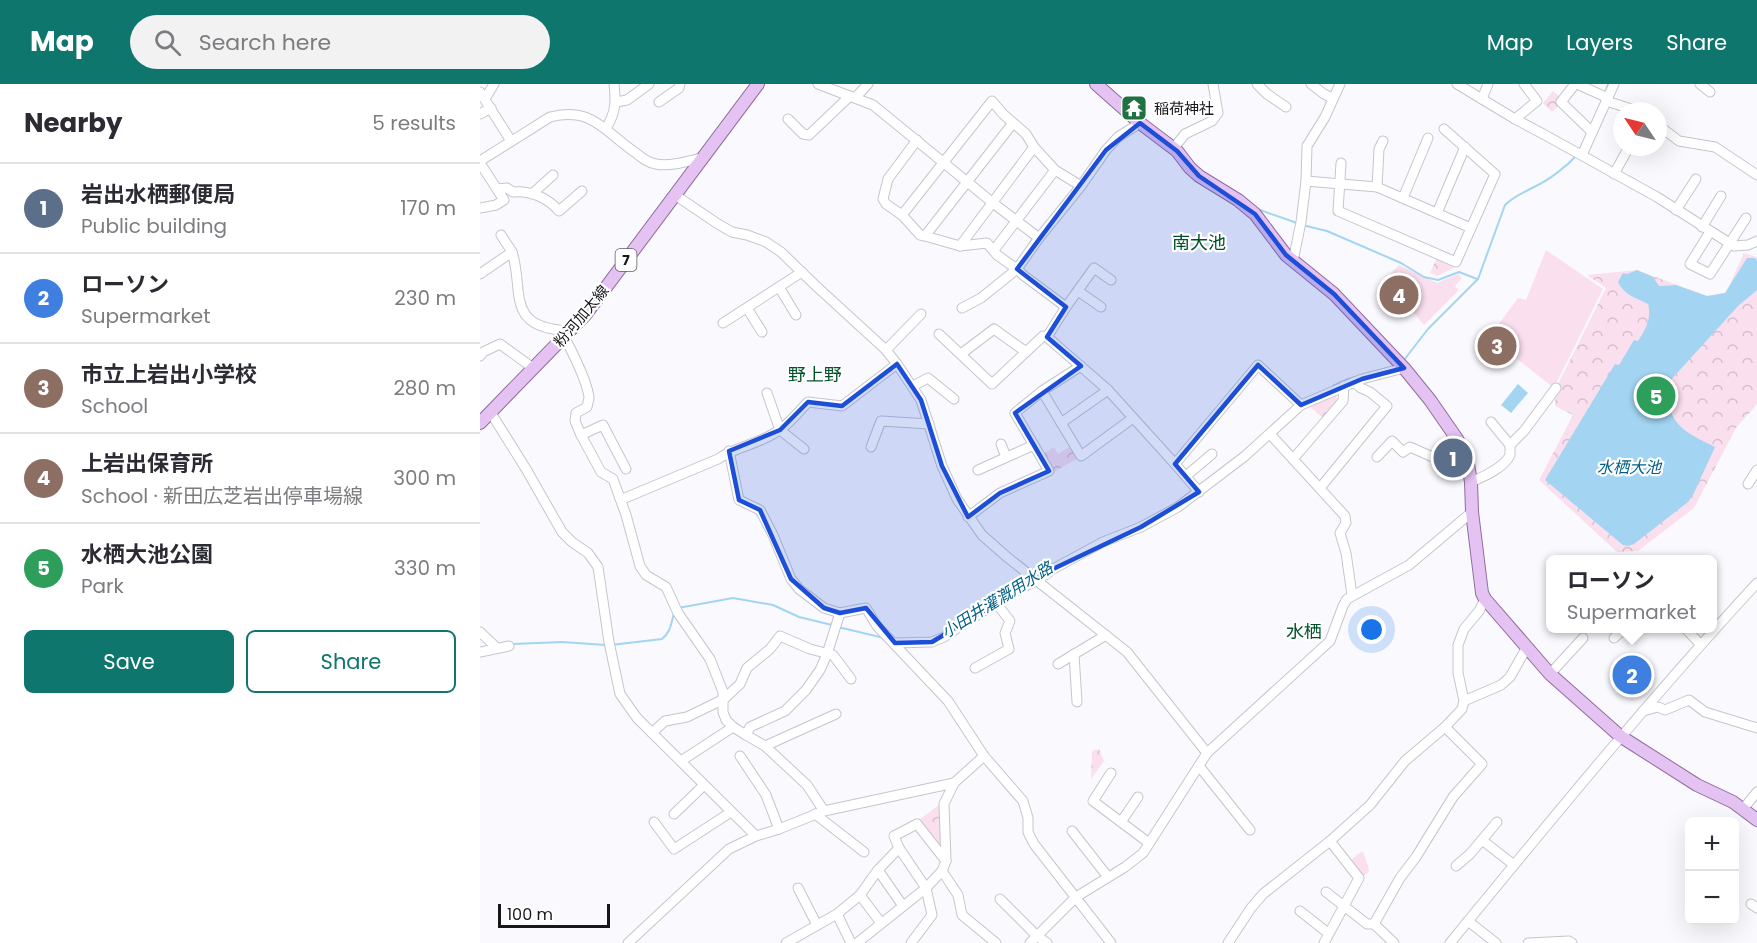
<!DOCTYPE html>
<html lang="en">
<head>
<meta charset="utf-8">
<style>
	:root { --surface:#fff; --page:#f2f2f3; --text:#2b2b33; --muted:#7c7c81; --line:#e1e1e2; --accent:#0f766e }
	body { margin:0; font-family:Poppins,"Noto Sans JP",sans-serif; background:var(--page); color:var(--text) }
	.controls { position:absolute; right:18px; bottom:18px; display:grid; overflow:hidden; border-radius:9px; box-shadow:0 6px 24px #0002 }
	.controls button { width:54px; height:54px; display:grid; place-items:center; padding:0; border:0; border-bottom:2px solid var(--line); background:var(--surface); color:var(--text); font:30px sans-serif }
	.compass { position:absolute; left:1133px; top:18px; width:54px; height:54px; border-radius:50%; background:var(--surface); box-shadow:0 6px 24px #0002; rotate:305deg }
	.scale { position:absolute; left:18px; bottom:15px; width:112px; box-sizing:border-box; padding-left:6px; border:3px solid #18181b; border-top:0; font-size:16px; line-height:21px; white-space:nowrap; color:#18181b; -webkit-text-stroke:4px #fff; paint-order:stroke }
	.you { position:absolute; left:892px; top:546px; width:21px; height:21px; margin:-15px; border:4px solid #fff; border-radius:50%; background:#1a73e8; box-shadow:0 0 0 9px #1a73e833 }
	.badge { display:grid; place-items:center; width:39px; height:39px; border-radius:50%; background:var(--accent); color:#fff; font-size:20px; font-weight:700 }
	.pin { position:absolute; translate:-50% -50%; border:3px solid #fff; box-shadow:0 2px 6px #0006 }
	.popup { position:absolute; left:1066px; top:471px; width:171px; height:78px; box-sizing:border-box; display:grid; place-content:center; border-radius:9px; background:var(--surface); filter:drop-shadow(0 2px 4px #0005); font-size:20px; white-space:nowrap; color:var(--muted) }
	.popup b { font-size:22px; color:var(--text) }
	.popup::after { content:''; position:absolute; left:50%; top:100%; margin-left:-12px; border:12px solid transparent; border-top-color:var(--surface) }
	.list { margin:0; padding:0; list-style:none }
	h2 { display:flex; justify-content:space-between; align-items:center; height:78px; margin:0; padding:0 24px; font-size:26px }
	h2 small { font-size:20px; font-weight:400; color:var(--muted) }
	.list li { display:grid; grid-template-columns:39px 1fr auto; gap:18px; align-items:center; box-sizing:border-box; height:90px; padding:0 24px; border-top:2px solid var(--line) }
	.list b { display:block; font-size:22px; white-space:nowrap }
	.list p { margin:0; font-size:20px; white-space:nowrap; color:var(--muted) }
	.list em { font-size:20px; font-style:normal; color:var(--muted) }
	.actions { display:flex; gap:12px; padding:18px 24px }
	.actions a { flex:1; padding:14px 0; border:2px solid var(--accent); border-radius:9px; text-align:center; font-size:21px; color:var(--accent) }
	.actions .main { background:var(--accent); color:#fff }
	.icon { flex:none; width:33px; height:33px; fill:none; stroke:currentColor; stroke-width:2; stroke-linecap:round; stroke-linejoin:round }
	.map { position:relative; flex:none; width:1277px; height:859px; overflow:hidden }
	header { display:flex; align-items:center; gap:36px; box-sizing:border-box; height:84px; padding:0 30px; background:var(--accent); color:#fff }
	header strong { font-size:28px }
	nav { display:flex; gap:33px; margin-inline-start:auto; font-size:21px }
	.search { width:420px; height:54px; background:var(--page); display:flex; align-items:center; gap:15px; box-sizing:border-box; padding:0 21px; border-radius:33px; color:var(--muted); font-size:22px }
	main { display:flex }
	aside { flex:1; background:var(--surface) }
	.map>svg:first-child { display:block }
	.green { fill:#fadfee }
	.forest { fill:url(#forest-crowns) }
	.water { fill:#a3d5f3 }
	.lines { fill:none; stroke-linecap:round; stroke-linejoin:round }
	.stream { stroke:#a3d5f3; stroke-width:2 }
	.minor-casing { stroke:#c5c5ce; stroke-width:11 }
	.major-casing { stroke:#916ca0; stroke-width:14 }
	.minor { stroke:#fff; stroke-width:9 }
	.major { stroke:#e4c2f1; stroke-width:12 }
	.marked { fill:#1d4ed8; fill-opacity:0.2; stroke:#1d4ed8; stroke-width:4.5; stroke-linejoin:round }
	.labels { text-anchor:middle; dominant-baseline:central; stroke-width:4.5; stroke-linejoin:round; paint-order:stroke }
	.shield { fill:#fff; stroke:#5d5d5f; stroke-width:1.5 }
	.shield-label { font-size:14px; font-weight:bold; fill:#18181b }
	.poi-label { font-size:15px; fill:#18181b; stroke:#fff; text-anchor:start }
	.street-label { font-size:15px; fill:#18181b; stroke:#fff }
	.water-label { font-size:16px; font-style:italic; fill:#015f86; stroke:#fff }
	.quarter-label { font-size:18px; fill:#005329; stroke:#fff }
</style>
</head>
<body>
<header>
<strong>Map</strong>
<div class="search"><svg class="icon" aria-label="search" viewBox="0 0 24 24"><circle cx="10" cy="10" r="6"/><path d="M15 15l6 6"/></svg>Search here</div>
<nav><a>Map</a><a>Layers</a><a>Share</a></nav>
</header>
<main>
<aside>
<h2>Nearby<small>5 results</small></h2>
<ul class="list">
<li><span class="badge" style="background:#5c6f8a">1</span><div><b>岩出水栖郵便局</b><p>Public building</p></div><em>170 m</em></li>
<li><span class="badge" style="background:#3f7fe0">2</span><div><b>ローソン</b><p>Supermarket</p></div><em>230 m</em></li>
<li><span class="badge" style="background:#8d6e63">3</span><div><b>市立上岩出小学校</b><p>School</p></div><em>280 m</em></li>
<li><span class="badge" style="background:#8d6e63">4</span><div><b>上岩出保育所</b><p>School · 新田広芝岩出停車場線</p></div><em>300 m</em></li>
<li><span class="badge" style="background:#2e9e5b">5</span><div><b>水栖大池公園</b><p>Park</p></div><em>330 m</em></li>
</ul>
<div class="actions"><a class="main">Save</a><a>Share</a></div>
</aside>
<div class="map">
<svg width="1277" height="859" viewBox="0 0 1277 859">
	<defs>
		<pattern id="forest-crowns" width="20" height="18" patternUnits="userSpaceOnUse" patternTransform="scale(1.5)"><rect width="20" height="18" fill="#fadfee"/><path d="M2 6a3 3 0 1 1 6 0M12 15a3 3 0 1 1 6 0" fill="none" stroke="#d6bfcc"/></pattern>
	</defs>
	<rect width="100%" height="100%" fill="#fafafe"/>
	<g class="green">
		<polygon points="1066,166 1123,205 1074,304 1009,253 1038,214 1046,216"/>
		<polygon points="919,181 957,199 978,190 982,194 975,202 979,206 944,241 912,203 915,200 909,191"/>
	</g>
	<g class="forest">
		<polygon points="1073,7 1080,13 1076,18 1079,21 1072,28 1063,19"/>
		<polygon points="1264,169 1277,173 1277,320 1256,344 1214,424 1158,467 1137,468 1059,396 1093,331 1075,322 1076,304 1126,204 1107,191 1157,186 1227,212 1246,209"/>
		<polygon points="957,173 975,180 973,184 957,192 950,189"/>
		<polygon points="855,311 858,316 843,334 830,323"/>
		<polygon points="591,362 598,374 574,388 563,370 574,363 578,370"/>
		<polygon points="619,665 624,677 611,695 612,667"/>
		<polygon points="459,721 463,769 439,736"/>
		<polygon points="881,768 883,768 888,781 889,788 883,792 871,776"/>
	</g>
	<g class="water">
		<path d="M1267,174H1275L1277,177V206L1258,222L1189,298C1186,304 1187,309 1188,316C1192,345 1212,351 1235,363L1213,411L1208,418L1154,460L1148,462L1143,461L1065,396L1135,280L1139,281L1154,256L1158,257C1165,246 1172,235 1168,220C1156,214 1144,211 1138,198L1143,189L1147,190L1157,186L1173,193L1179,202L1196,201L1227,212L1245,209Z"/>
		<polygon points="1038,300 1048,309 1031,329 1021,321"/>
	</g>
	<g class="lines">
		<g class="stream">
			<polyline points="1125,9 1128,0"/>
			<polyline points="780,126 817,139"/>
			<polyline points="822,141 847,147 921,179 944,193 958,196 979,188 997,195"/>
			<path d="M924,276L948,245L998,195L1025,121C1034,112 1043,109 1054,103C1069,96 1086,83 1097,71"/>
			<polyline points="853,302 868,295 876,293"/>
			<polyline points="198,524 253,514 293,521 319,533 352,541"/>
			<polyline points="358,543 404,554"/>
			<polyline points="33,560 82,558 126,561"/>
			<path d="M131,561L182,555C191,548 191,539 194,529"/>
		</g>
		<defs>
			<g id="minor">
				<polyline points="338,0 393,21 513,119 559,154"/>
				<polyline points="777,0 787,10 806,23"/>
				<polyline points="831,0 844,10 852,14"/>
				<polyline points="977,0 1035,35 1065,51 1177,113 1254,162 1268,161 1277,157"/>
				<polyline points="1095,0 1081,18 1112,48"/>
				<polyline points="1097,0 1128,14"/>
				<polyline points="1220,0 1230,8"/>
				<polyline points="0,8 31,57"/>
				<polyline points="375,14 388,0"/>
				<polyline points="5,15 14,0"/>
				<polyline points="1002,15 1008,0"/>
				<polyline points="1126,17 1158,27"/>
				<polyline points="136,18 147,16 169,0"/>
				<polyline points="179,18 199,4 200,0"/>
				<polyline points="0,30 11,24"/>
				<polyline points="308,35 323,50 329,51 370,12"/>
				<polyline points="1035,35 1057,17 1044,0"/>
				<polyline points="533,39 445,152 440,151 422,131 512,17 523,30 546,50 554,63 575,86 601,102"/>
				<polyline points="660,39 638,53 626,66 601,102 559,154 537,185 543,191 586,223 567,253 628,306 695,380 778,281 821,321"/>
				<polyline points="1178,41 1199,57 1235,63 1277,91"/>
				<path d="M126,44C136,29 136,17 134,0"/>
				<polyline points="693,65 705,50 732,37 738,29 733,0"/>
				<polyline points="1102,71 1134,0"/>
				<path d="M0,77L70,33C112,22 125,48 156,69C162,74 168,79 176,80C190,83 208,77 222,74"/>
				<polyline points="0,79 24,116 16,121 0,124"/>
				<polyline points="861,79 858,127 976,178 1015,90 964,45"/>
				<polyline points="1134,90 1149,63"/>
				<polyline points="826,97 897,103 991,144"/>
				<polyline points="897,103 899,65 903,57"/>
				<path d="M17,105L27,104L33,108C50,106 68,114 79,127L102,107"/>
				<polyline points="52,110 73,91"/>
				<polyline points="195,111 238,140 252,148 267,151 286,158 301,168 335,201 406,266 417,280 441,316 462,382 477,415 502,451 527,473 647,568 727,669"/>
				<polyline points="923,114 948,54"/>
				<polyline points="1196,126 1216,95"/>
				<polyline points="957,129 985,63"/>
				<polyline points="422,131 406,120 403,115 408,95 437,56"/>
				<polyline points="1222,143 1241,112"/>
				<polyline points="1230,148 1210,180 1230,190 1266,134"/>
				<polyline points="21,151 32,168"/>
				<polyline points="445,152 480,162 507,159 517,171 537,185 501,214 482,224"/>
				<polyline points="480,162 554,63"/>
				<polyline points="514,166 575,86"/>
				<polyline points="813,177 821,138 826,97 827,62 845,33 860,0"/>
				<path d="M0,190L32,168C44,205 26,240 79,246C88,257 108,299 109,314C109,314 107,323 107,323L96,329L95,337L101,351L121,388L133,395L146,431L160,482L166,491L186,503L198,529L230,575L243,608V628L246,636L253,643L266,651L270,643L305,627L326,606L340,586L347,570L360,529"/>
				<polyline points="299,203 316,231"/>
				<polyline points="598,207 621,223"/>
				<polyline points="586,223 614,184 631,196"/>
				<polyline points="267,224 282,248"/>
				<polyline points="243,239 322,188"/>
				<polyline points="459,250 512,300 563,252 567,253"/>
				<polyline points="406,266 441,230"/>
				<polyline points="481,270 514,245 546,268"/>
				<polyline points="0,272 3,268 20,260 53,284"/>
				<polyline points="601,282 562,307 601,372 653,334"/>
				<polyline points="433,302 448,294 474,315"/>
				<polyline points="287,309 300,346 324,365"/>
				<polyline points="11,329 46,385 82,448 92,458 108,469 118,483 129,558 140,610 157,634 276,752"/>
				<polyline points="1011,338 1030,361"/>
				<polyline points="581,339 628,306"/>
				<polyline points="790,350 865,432 866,439 860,449 866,469 872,511"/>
				<polyline points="101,351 123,341 146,385"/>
				<polyline points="521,360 526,373"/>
				<polyline points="391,363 401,337 449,340"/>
				<polyline points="249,367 259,416 280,426 293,451 311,495 319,505 344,524 360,529 386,524 397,542 468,617 504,672 543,717 548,734 548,748 554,760 631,859"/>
				<polyline points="897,373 912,357 923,368 930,363 982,386 989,386"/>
				<polyline points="813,375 863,317 864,302"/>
				<polyline points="695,380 719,408"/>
				<polyline points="498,386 554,361"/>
				<polyline points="706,392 732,370"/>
				<path d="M991,398C1003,393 1024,384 1030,371C1030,370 1030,363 1030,361L1044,347L1076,304"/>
				<polyline points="1268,400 1277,386"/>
				<polyline points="840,404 907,322 890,308 881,304 874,298"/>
				<path d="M140,414H145L238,375C255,363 275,361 293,350C307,343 317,329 328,318L362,322L417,280"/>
				<polyline points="488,433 520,409 569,387 535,329 562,307"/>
				<polyline points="1205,544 1220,560"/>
				<polyline points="0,548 17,564"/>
				<polyline points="1134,554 1145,544"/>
				<polyline points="415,559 452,558 464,553 531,509 558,496 573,485 623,458 661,443 698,423 765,372 821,321 882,295 924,284"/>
				<polyline points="0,568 29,562"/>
				<polyline points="594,570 597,618"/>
				<polyline points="578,580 626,551"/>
				<polyline points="495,584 529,565 525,549 530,537 517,520"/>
				<polyline points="1070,590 1103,554"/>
				<polyline points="984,617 1021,601 1030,593 1047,563"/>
				<polyline points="1163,627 1178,623 1185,626 1209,616 1225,628 1277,644"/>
				<polyline points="172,649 185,637 207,633 244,615 260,600 267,584 290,565 300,552 330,565 353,571 371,595"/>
				<polyline points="266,651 285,662 327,701 344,727"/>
				<polyline points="285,662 356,630"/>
				<polyline points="260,672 286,711 299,745"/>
				<polyline points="201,677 253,643"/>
				<polyline points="719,682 770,746"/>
				<polyline points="631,689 613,717 669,759"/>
				<polyline points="1263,725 1277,708"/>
				<polyline points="194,730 224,701"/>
				<polyline points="335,730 384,768"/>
				<polyline points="174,738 194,765 251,728"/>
				<polyline points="641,738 658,713"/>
				<polyline points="592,747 628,793"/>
				<polyline points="1002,756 1034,781"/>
				<polyline points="419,764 414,752 437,740 466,777"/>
				<polyline points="976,782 990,770 1017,738"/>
				<polyline points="398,786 423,822"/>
				<polyline points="462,787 478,811 482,831 516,859"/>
				<polyline points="318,804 337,841"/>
				<polyline points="846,808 887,840 894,840"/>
				<polyline points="380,811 401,839"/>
				<polyline points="520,815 557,852 567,859"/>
				<polyline points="1271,820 1277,824"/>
				<polyline points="820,827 848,849"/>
				<polyline points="357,830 371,859"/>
				<polyline points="988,837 1016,859"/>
				<polyline points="148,859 249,765 276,752 299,745 344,727 474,699"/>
				<polyline points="306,859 357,830 380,811 398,786 419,764 446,804 452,831 431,859"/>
				<polyline points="377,859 446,804 462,787 466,777 464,720 474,699 504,672"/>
				<polyline points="550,859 596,813 645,783 663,769 727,669 850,557 863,522 867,515 929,481 992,428"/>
				<polyline points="748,859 771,824 783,810 850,757 890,721 925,677 965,643 982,625 984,617 978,589 978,561 984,545 999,527 1005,515"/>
				<polyline points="844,859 879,794 850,757"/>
				<polyline points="914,859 894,840 920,794 936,773 973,713 1002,680 965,643"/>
				<path d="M970,859C1070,737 1170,615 1277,499"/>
				<polyline points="1048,859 1089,857 1092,859"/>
			</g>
			<g id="major">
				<polyline points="616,0 660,39 697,67 710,84 719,92 758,116 775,130 806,171 854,210 924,284 950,316 977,355 987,374 991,398 992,428 1002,509 1005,515 1070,590 1140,652 1217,701 1253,718 1277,736"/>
				<polyline points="0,339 106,230 278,0"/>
			</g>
		</defs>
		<use href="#minor" class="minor-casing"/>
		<use href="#major" class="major-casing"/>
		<use href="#minor" class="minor"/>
		<use href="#major" class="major"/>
	</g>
	<path class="marked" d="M660,39L697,67L719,92L775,130L806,171L854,210L924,284L882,295L821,321L778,281L695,380L719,408L661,443L573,485L452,558L415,559L386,524L360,529L344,524L311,495L280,426L259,416L249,367L300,346L328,318L362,322L417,280L441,316L462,382L488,433L520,409L569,387L535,329L601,282L567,253L586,223L537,185L626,66Z"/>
	<defs>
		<symbol id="temple-square" viewBox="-11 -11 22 22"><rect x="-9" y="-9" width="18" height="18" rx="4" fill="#207141" stroke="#fff"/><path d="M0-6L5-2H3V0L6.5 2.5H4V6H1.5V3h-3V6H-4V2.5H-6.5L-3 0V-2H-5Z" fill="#fff"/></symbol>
	</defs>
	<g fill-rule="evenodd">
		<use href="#temple-square" x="639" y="9" width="30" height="30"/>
	</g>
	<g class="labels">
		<rect class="shield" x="135.5" y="165" width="21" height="22" rx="4.5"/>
		<g class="shield-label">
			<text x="146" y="176">7</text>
		</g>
		<g class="poi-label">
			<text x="674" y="24">稲荷神社</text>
		</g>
		<g class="street-label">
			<text transform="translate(101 232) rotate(-50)">粉河加太線</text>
		</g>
		<g class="water-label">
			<text x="1149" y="383">水栖大池</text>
			<text transform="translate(517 516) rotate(-32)">小田井灌漑用水路</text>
		</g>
		<g class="quarter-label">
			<text x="719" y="158">南大池</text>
			<text x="335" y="290">野上野</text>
			<text x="824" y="547">水栖</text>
		</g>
	</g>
</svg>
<div class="controls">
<button>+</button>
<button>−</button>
</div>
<svg class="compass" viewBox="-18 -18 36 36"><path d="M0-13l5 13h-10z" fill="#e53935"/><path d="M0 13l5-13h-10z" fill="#7c7c81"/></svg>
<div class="scale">100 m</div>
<div class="you"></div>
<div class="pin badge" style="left:973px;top:374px;background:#5c6f8a">1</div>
<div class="pin badge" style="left:1152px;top:591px;background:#3f7fe0">2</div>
<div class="popup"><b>ローソン</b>Supermarket</div>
<div class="pin badge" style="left:1017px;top:262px;background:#8d6e63">3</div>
<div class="pin badge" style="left:919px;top:211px;background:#8d6e63">4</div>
<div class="pin badge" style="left:1176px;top:312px;background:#2e9e5b">5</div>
</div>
</main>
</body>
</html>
